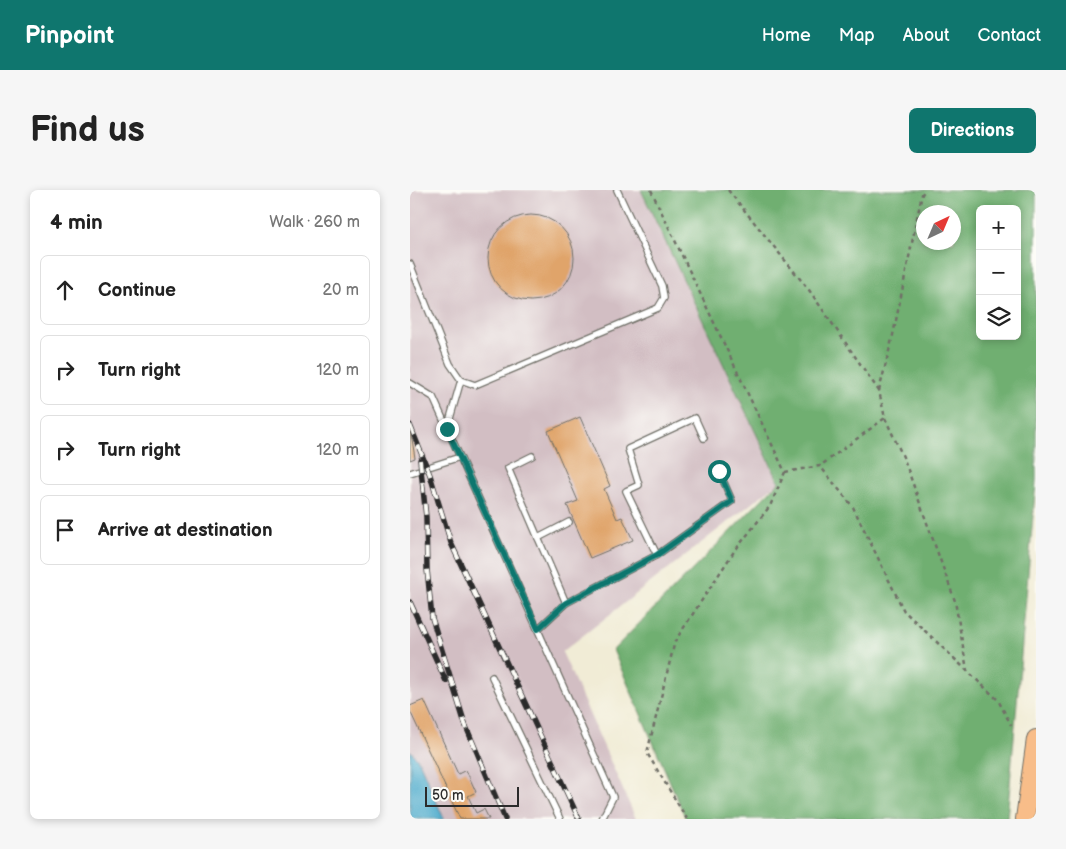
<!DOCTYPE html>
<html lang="en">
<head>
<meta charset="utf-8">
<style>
	:root { --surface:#fff; --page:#f6f6f6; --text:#222; --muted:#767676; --line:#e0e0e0; --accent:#0f766e }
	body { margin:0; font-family:"Balsamiq Sans",sans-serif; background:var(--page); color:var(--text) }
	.controls { position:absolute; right:15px; top:15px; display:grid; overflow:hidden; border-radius:8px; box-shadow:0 2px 8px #0003 }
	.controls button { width:45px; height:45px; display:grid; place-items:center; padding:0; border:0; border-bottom:1px solid var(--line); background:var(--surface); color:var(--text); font:25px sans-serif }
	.compass { position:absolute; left:506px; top:15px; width:45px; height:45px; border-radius:50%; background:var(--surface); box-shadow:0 2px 8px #0003; rotate:44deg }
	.scale { position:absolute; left:15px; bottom:12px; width:94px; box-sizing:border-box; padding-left:5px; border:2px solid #2b2b2b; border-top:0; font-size:14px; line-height:18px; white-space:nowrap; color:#2b2b2b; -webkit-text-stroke:4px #fdfcf7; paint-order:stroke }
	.stop { position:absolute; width:15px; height:15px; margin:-11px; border:4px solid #0f766e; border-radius:50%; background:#fff }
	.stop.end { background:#0f766e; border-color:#fff; box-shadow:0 1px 5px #0008 }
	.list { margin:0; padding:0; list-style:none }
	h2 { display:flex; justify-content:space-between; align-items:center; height:65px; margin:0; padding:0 20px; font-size:21px }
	h2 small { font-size:16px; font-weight:400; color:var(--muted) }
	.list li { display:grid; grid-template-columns:32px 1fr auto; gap:15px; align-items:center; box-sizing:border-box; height:70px; margin:0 10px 10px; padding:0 10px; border:1px solid var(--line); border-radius:8px }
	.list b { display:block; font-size:19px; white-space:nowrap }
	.list em { font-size:16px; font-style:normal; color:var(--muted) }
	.icon { flex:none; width:28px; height:28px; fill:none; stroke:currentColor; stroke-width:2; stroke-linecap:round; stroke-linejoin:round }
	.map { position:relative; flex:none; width:626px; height:629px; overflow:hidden; border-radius:8px }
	header { display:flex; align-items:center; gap:30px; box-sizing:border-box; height:70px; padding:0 25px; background:var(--accent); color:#fff }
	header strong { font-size:24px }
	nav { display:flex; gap:28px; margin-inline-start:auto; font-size:18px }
	.intro { display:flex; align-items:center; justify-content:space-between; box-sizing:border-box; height:120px; padding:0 30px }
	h1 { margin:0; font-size:35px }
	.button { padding:12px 22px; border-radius:8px; background:var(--accent); color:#fff; font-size:18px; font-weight:700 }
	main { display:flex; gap:30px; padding:0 30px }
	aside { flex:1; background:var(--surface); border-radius:8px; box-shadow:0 2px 8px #0003 }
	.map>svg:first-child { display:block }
	.industrial { fill:#d2bec3 }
	.forest { fill:#6faf71; stroke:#4d6d4e; fill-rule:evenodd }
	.water { fill:#4eabcc; stroke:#3c6b7c }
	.building { fill:#e0a46b }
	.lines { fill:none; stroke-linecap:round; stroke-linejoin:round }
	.lane-casing { stroke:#706f67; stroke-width:8 }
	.primary-casing { stroke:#706f67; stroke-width:20 }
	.path { stroke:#706f67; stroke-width:2.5; stroke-dasharray:4 4; stroke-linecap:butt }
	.lane { stroke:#fff; stroke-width:5.5 }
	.primary { stroke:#f8bd89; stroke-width:18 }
	.rail-casing { stroke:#2b2b2b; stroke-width:5.5 }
	.rail { stroke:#fdfcf7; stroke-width:4; stroke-dasharray:11; stroke-linecap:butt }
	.route { stroke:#0f766e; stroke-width:6 }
</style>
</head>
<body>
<header>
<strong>Pinpoint</strong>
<nav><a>Home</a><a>Map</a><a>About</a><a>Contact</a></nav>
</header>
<div class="intro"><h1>Find us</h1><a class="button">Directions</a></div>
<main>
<aside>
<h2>4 min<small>Walk · 260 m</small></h2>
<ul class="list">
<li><svg class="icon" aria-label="ahead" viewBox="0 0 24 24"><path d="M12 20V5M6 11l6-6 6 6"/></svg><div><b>Continue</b></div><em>20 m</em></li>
<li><svg class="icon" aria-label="right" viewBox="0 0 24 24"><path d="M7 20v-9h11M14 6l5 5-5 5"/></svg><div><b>Turn right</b></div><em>120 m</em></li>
<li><svg class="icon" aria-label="right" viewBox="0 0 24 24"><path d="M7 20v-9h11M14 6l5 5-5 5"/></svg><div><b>Turn right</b></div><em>120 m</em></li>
<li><svg class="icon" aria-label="arrive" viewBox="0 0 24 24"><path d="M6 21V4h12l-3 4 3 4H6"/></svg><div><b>Arrive at destination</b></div></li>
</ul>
</aside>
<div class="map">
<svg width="626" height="629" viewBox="0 0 626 629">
	<rect width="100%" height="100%" fill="#fdfcf7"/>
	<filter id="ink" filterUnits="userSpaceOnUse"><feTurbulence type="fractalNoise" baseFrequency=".02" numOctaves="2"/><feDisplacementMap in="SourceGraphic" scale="10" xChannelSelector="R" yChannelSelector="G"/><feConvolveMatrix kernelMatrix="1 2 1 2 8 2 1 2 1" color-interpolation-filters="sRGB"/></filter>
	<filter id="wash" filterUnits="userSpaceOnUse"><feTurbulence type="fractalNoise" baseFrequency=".0096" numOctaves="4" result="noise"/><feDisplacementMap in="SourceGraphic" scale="20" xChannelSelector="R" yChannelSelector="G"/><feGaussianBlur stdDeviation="1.12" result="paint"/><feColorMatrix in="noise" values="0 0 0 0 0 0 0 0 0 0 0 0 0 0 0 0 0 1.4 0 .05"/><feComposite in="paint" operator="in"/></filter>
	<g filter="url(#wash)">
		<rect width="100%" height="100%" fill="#f1ecd6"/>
		<polygon class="industrial" points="0,0 231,0 369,292 152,462 226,629 0,629"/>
		<path class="forest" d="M231,0H626V291L597,629H276L203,460L369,292ZM570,19H607V146H570ZM514,22H544V52H514Z"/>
		<polygon class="water" points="0,560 9,571 34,629 0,629"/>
		<g id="blocks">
			<g class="building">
				<circle cx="121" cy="68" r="43"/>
				<polygon points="170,227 200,296 194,299 207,329 212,327 223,350 180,368 157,315 168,311 138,241"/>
				<polygon points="0,243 1,243 5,268 0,270"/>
				<polygon points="14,510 48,584 56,580 66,602 58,606 66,623 74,619 79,629 50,629 0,521 0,516"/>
			</g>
		</g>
	</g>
	<g filter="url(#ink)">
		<use href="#blocks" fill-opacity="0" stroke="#706f67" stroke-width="1"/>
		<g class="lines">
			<defs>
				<g id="lane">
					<polyline points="0,74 40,174 51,190 65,195 248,118 254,108 252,96 207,0"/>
					<polyline points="0,193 23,207 203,607 192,629"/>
					<polyline points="37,239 51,190"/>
					<polyline points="122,266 98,278 156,413 247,365 216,301 229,295 218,259 285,228 294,248"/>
					<polyline points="0,283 50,267"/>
					<polyline points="128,348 159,332"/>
					<polyline points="247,365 322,311 309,281"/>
					<polyline points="128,439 156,413"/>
					<polyline points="82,487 150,629"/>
				</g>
				<polyline id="primary" points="615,629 626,549"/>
			</defs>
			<use href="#lane" class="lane-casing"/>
			<use href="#primary" class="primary-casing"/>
			<g class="path">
				<polyline points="241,0 375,282 360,316 323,363 265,451 237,563 277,629"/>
				<polyline points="318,0 399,100 469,201 475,228 410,276"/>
				<polyline points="469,201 483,145 512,4 515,0"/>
				<polyline points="475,228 494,269 545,411 557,480"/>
				<polyline points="375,282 410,276 443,317 494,421 588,510 601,535"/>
			</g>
			<use href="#lane" class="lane"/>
			<use href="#primary" class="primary"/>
			<defs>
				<g id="rail">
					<polyline points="0,235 20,285 41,353 169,629"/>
					<polyline points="10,270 16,327 17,379 22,428 55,534 95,629"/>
					<polyline points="0,412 36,491"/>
				</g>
			</defs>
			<use href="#rail" class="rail-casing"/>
			<use href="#rail" class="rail"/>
		</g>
	</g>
	<g class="lines" filter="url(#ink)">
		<polyline class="route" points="37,239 128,439 156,413 247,365 322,311 309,281"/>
	</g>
</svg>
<div class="controls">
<button>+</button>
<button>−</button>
<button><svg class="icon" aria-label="layers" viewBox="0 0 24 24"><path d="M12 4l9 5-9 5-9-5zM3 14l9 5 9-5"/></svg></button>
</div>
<svg class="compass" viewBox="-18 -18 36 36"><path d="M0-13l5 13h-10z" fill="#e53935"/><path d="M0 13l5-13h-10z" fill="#767676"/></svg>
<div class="scale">50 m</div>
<div class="stop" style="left:309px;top:281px"></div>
<div class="stop end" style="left:37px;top:239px"></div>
</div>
</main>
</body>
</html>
